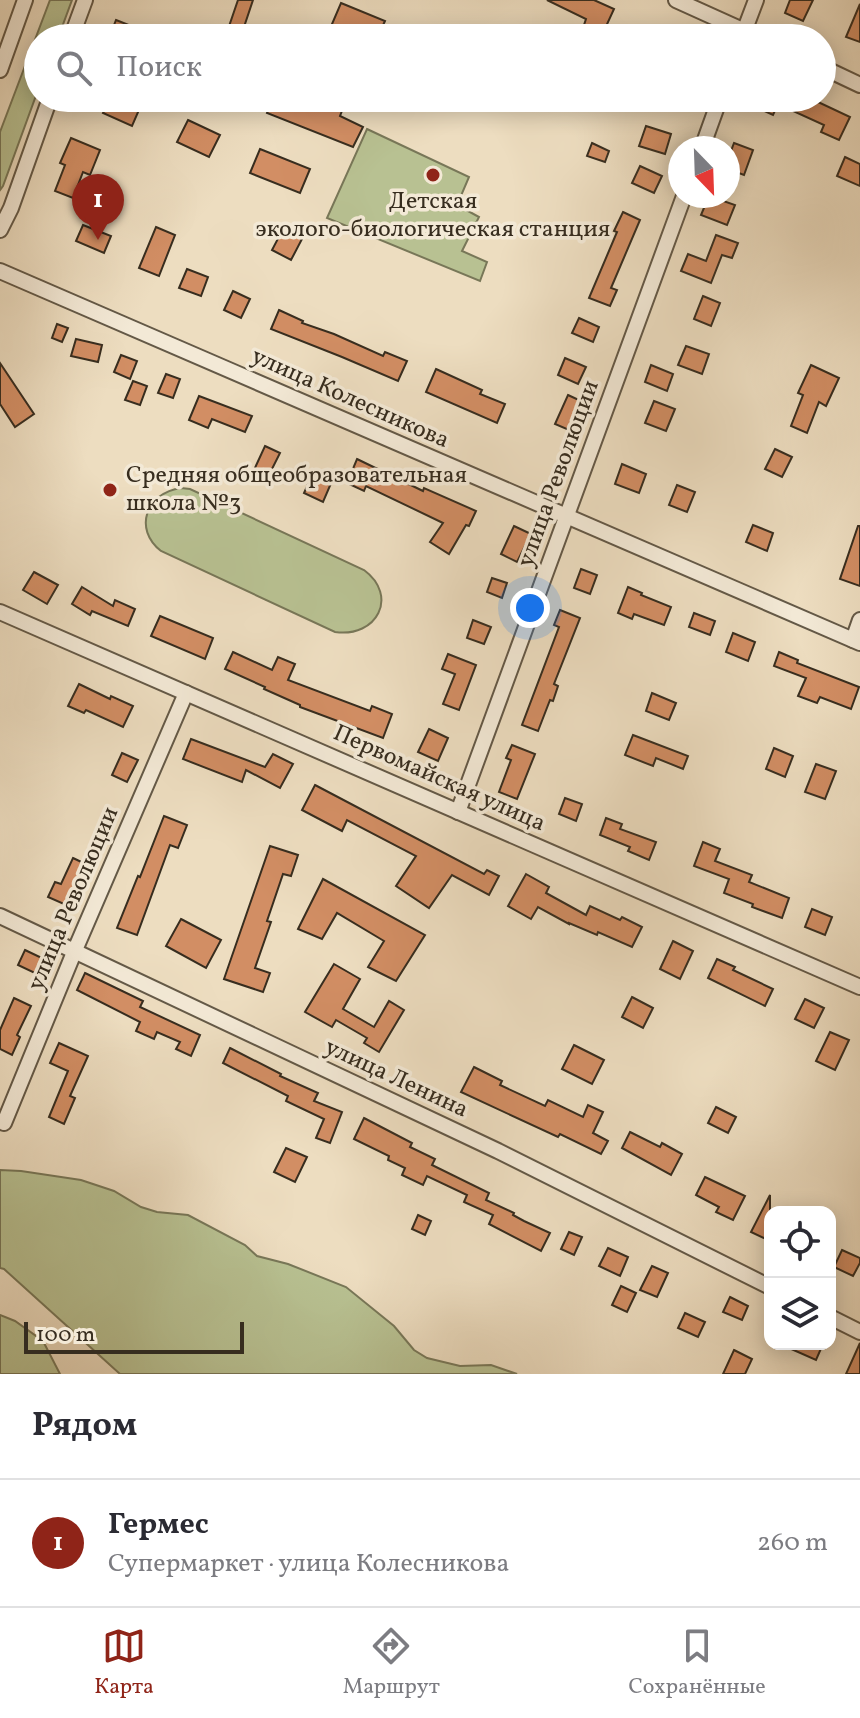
<!DOCTYPE html>
<html lang="ru">
<head>
<meta charset="utf-8">
<style>
	:root { --surface:#fff; --page:#f7f7f7; --text:#2b2b33; --muted:#7c7c81; --line:#e1e1e2; --accent:#8f2418 }
	body { margin:0; font-family:Vollkorn,serif; background:var(--page); color:var(--text) }
	.controls { position:absolute; right:24px; bottom:24px; display:grid; overflow:hidden; border-radius:16px; box-shadow:0 4px 20px #0003 }
	.controls button { width:72px; height:72px; display:grid; place-items:center; padding:0; border:0; border-bottom:2px solid var(--line); background:var(--surface); color:var(--text); font:40px sans-serif }
	.compass { position:absolute; left:668px; top:136px; width:72px; height:72px; border-radius:50%; background:var(--surface); box-shadow:0 4px 20px #0003; rotate:157deg }
	.scale { position:absolute; left:24px; bottom:20px; width:220px; box-sizing:border-box; padding-left:8px; border:4px solid #372d1f; border-top:0; font-size:22px; line-height:28px; white-space:nowrap; color:#372d1f; -webkit-text-stroke:6px #f3e9d6; paint-order:stroke }
	.you { position:absolute; left:530px; top:608px; width:28px; height:28px; margin:-20px; border:6px solid #fff; border-radius:50%; background:#1a73e8; box-shadow:0 0 0 12px #1a73e833 }
	.badge { display:grid; place-items:center; width:52px; height:52px; border-radius:50%; background:var(--accent); color:#fff; font-size:26px; font-weight:700 }
	.pin { position:absolute; translate:-50% -66px; filter:drop-shadow(0 2px 4px #0008) }
	.pin::after { content:''; position:absolute; top:42px; width:28px; height:24px; background:inherit; clip-path:polygon(0 0,100% 0,50% 100%) }
	.list { margin:0; padding:0; list-style:none }
	h2 { display:flex; justify-content:space-between; align-items:center; height:104px; margin:0; padding:0 32px; font-size:34px }
	h2 small { font-size:26px; font-weight:400; color:var(--muted) }
	.list li { display:grid; grid-template-columns:52px 1fr auto; gap:24px; align-items:center; box-sizing:border-box; height:128px; padding:0 32px; border-top:2px solid var(--line) }
	.list b { display:block; font-size:30px; white-space:nowrap }
	.list p { margin:0; font-size:26px; white-space:nowrap; color:var(--muted) }
	.list em { font-size:26px; font-style:normal; color:var(--muted) }
	.icon { flex:none; width:44px; height:44px; fill:none; stroke:currentColor; stroke-width:2; stroke-linecap:round; stroke-linejoin:round }
	.map { position:relative; flex:none; width:860px; height:1374px; overflow:hidden }
	.search { position:absolute; background:var(--surface); box-shadow:0 4px 20px #0003; left:24px; right:24px; top:24px; height:88px; display:flex; align-items:center; gap:20px; box-sizing:border-box; padding:0 28px; border-radius:44px; color:var(--muted); font-size:30px }
	.sheet { height:232px; background:var(--surface) }
	nav { display:flex; justify-content:space-around; align-items:center; box-sizing:border-box; height:112px; border-top:2px solid var(--line); background:var(--surface); font-size:22px; color:var(--muted) }
	nav a { display:grid; justify-items:center; gap:4px }
	nav .on { color:var(--accent) }
	.map>svg:first-child { display:block }
	.green { fill:#b8c192; stroke:#787758; stroke-width:2 }
	.building { fill:#d28e64; stroke:#372d1f; stroke-width:2 }
	.lines { fill:none; stroke-linecap:round; stroke-linejoin:round }
	.minor-casing { stroke:#645947; stroke-width:18 }
	.minor { stroke:#f3e9d6; stroke-width:14 }
	.poi-dot { fill:#8f2418; stroke:#f3e9d6; stroke-width:3 }
	.labels { text-anchor:middle; dominant-baseline:central; stroke-width:7; stroke-linejoin:round; paint-order:stroke }
	.poi-label { font-size:24px; fill:#372d1f; stroke:#f3e9d6 }
	.street-label { font-size:24px; fill:#372d1f; stroke:#f3e9d6 }
</style>
</head>
<body>
<div class="map">
<svg width="860" height="1374" viewBox="0 0 860 1374">
	<rect width="100%" height="100%" fill="#edddc0"/>
	<filter id="stains"><feTurbulence type="fractalNoise" baseFrequency=".0025" numOctaves="4"/><feColorMatrix values="0 0 0 0 .2 0 0 0 0 .09 0 0 0 0 .02 0 0 0 .5 -.17"/></filter>
	<radialGradient id="worn" r=".72"><stop offset=".6" stop-color="#630" stop-opacity="0"/><stop offset="1" stop-color="#630" stop-opacity=".3"/></radialGradient>
	<g class="green">
		<polygon points="50,0 72,0 58,38 38,38 38,90 3,186 0,190 0,132"/>
		<polygon points="367,129 469,177 457,205 479,217 462,251 487,262 480,281 327,218"/>
		<path d="M181,488L190,489L364,570C399,596 377,638 335,632L161,551C133,529 146,493 181,488Z"/>
		<polygon points="0,1170 21,1171 81,1180 114,1191 141,1207 157,1212 188,1215 245,1245 257,1256 288,1264 346,1287 394,1326 414,1350 427,1358 460,1366 491,1365 517,1374 120,1374 4,1269 0,1268"/>
		<polygon points="0,1315 15,1321 43,1341 60,1374 0,1374"/>
	</g>
	<g class="building">
		<polygon points="238,0 253,0 243,30 260,38 225,38"/>
		<polygon points="547,0 594,0 614,9 603,33 584,25 586,19"/>
		<polygon points="790,0 813,0 803,21 785,13"/>
		<polygon points="341,3 385,21 377,38 326,38"/>
		<polygon points="860,4 860,42 846,37"/>
		<polygon points="116,20 134,27 130,38 109,38"/>
		<polygon points="110,98 132,98 142,103 132,126 103,113"/>
		<polygon points="273,98 347,98 340,116 363,127 353,147 267,113"/>
		<polygon points="737,98 820,98 818,102 850,117 839,140 821,132 824,125 778,104 773,115"/>
		<polygon points="188,120 220,135 209,157 177,142"/>
		<polygon points="646,126 671,134 665,154 639,146"/>
		<polygon points="71,138 100,150 90,175 83,172 73,198 55,191 65,165 60,163"/>
		<polygon points="592,143 609,151 605,162 587,156"/>
		<polygon points="734,143 753,150 744,175 728,169 728,159"/>
		<polygon points="260,149 310,169 300,193 250,173"/>
		<polygon points="845,157 860,164 860,186 837,176"/>
		<polygon points="640,166 662,176 654,193 632,183"/>
		<polygon points="709,196 735,205 727,225 701,215"/>
		<polygon points="623,212 640,220 611,288 617,290 610,306 589,298 617,232 614,231"/>
		<polygon points="83,225 111,236 104,253 76,241"/>
		<polygon points="156,227 175,235 159,276 139,268"/>
		<polygon points="283,229 302,239 291,260 272,250"/>
		<polygon points="716,235 738,243 732,258 722,255 711,283 681,271 688,254 706,261"/>
		<polygon points="187,269 208,277 201,296 179,288"/>
		<polygon points="233,291 250,299 241,318 224,310"/>
		<polygon points="703,296 720,303 711,326 694,319"/>
		<polygon points="279,310 303,321 302,323 334,334 383,356 385,352 407,361 398,381 342,357 271,329"/>
		<polygon points="579,318 599,327 593,342 572,333"/>
		<polygon points="57,324 68,328 62,342 52,338"/>
		<polygon points="76,339 102,345 98,362 71,356"/>
		<polygon points="686,346 709,354 702,374 678,365"/>
		<polygon points="121,355 137,361 130,379 114,372"/>
		<polygon points="565,358 586,367 578,384 558,375"/>
		<polygon points="0,363 34,414 15,427 0,404"/>
		<polygon points="651,365 673,374 667,391 645,382"/>
		<polygon points="811,365 839,378 826,406 819,402 807,433 791,426 803,395 798,393"/>
		<polygon points="436,369 482,390 480,394 505,404 497,423 426,392"/>
		<polygon points="166,374 180,379 173,398 158,393"/>
		<polygon points="133,381 147,386 140,405 125,400"/>
		<polygon points="568,395 581,401 569,430 555,424"/>
		<polygon points="199,396 252,416 245,432 212,419 208,428 189,420"/>
		<polygon points="654,401 675,409 666,431 645,423"/>
		<polygon points="265,446 280,453 268,477 254,470"/>
		<polygon points="775,449 792,457 782,477 765,469"/>
		<polygon points="357,459 423,491 424,488 476,511 469,526 466,525 449,554 430,542 443,523 366,486 364,491 347,483"/>
		<polygon points="622,464 646,474 639,493 615,484"/>
		<polygon points="313,473 332,481 323,502 304,493"/>
		<polygon points="677,485 695,492 687,512 669,505"/>
		<polygon points="753,525 773,533 767,551 746,542"/>
		<polygon points="514,526 531,534 517,562 501,554"/>
		<polygon points="858,526 860,526 860,586 840,579"/>
		<polygon points="581,569 597,575 590,594 574,588"/>
		<polygon points="34,572 58,585 47,604 23,590"/>
		<polygon points="492,578 507,583 502,598 487,592"/>
		<polygon points="82,587 113,606 115,600 135,609 128,626 92,611 90,615 72,604"/>
		<polygon points="628,587 642,593 641,595 671,607 664,625 634,614 632,619 618,613"/>
		<polygon points="560,610 580,618 554,684 558,686 553,701 550,700 538,731 522,725 559,627 554,625"/>
		<polygon points="694,613 715,621 710,635 689,627"/>
		<polygon points="160,616 213,638 205,659 151,636"/>
		<polygon points="473,620 491,627 484,644 467,638"/>
		<polygon points="733,633 755,642 748,661 726,652"/>
		<polygon points="233,652 272,670 278,657 295,664 288,680 370,711 372,706 392,714 383,738 300,707 300,705 264,689 265,687 225,669"/>
		<polygon points="779,652 798,660 797,663 859,687 851,709 820,697 817,703 798,696 806,678 774,666"/>
		<polygon points="448,654 476,665 459,710 443,704 455,674 442,669"/>
		<polygon points="79,684 110,699 111,696 133,706 123,727 86,710 84,713 68,706"/>
		<polygon points="652,693 676,703 669,720 646,711"/>
		<polygon points="429,729 448,738 438,761 418,752"/>
		<polygon points="633,735 688,756 683,769 656,758 653,766 625,755"/>
		<polygon points="191,739 265,767 273,754 293,764 280,788 246,770 242,782 183,759"/>
		<polygon points="512,745 535,754 517,799 499,792 511,760 506,758"/>
		<polygon points="774,748 793,756 785,777 766,769"/>
		<polygon points="122,753 138,760 127,782 112,775"/>
		<polygon points="816,764 836,771 825,799 805,792"/>
		<polygon points="315,785 484,874 487,870 499,876 489,895 452,875 429,908 396,886 416,856 347,820 342,831 302,810"/>
		<polygon points="565,798 582,804 576,821 559,814"/>
		<polygon points="164,816 187,825 178,848 170,845 137,935 117,928 138,876 140,877"/>
		<polygon points="606,818 622,824 620,829 656,842 649,860 628,851 630,847 600,835"/>
		<polygon points="703,842 720,849 715,861 752,875 749,882 789,898 782,918 752,907 753,904 724,893 729,879 694,866"/>
		<polygon points="270,846 298,855 291,876 283,874 267,921 271,922 255,968 270,973 263,992 224,979"/>
		<polygon points="73,858 92,867 73,908 48,897 55,882 61,884"/>
		<polygon points="526,874 549,887 546,893 586,915 590,906 620,920 622,917 642,927 632,947 598,932 597,935 569,923 569,924 538,907 531,919 508,906"/>
		<polygon points="323,879 425,935 396,981 368,967 384,941 337,913 322,939 298,929"/>
		<polygon points="812,909 832,917 825,935 805,927"/>
		<polygon points="181,919 221,940 206,968 166,946"/>
		<polygon points="673,941 693,951 680,979 660,969"/>
		<polygon points="25,950 46,960 39,975 18,965"/>
		<polygon points="717,959 735,967 733,970 773,989 765,1006 708,978"/>
		<polygon points="334,964 360,979 343,1009 374,1027 389,1001 404,1010 379,1052 364,1043 367,1038 336,1020 332,1027 305,1012"/>
		<polygon points="85,973 143,1001 140,1007 200,1035 191,1056 176,1049 180,1042 157,1032 154,1039 136,1031 140,1022 77,990"/>
		<polygon points="632,997 653,1008 643,1028 622,1017"/>
		<polygon points="14,998 31,1006 17,1035 20,1037 12,1055 0,1049 0,1030"/>
		<polygon points="805,999 824,1008 814,1028 795,1019"/>
		<polygon points="830,1032 849,1040 835,1070 816,1061"/>
		<polygon points="59,1043 88,1056 70,1096 75,1098 64,1124 49,1117 68,1071 50,1063"/>
		<polygon points="574,1045 604,1060 592,1084 562,1069"/>
		<polygon points="230,1048 281,1074 280,1076 318,1093 314,1101 342,1112 330,1143 316,1138 324,1119 286,1101 288,1096 223,1063"/>
		<polygon points="474,1067 502,1081 500,1085 545,1106 548,1100 583,1117 588,1105 603,1112 593,1133 608,1141 601,1154 560,1134 558,1137 461,1092"/>
		<polygon points="716,1107 736,1117 728,1133 708,1123"/>
		<polygon points="364,1118 412,1143 410,1147 435,1159 432,1165 489,1193 486,1200 514,1213 513,1215 524,1221 550,1233 541,1251 489,1224 493,1215 464,1202 467,1195 427,1176 423,1185 402,1175 405,1168 388,1160 389,1156 354,1139"/>
		<polygon points="630,1132 660,1147 662,1143 682,1154 671,1175 622,1148"/>
		<polygon points="286,1148 307,1157 295,1182 274,1172"/>
		<polygon points="705,1177 745,1196 733,1220 716,1212 719,1207 696,1195"/>
		<polygon points="770,1195 770,1241 751,1232"/>
		<polygon points="418,1215 431,1221 425,1235 412,1229"/>
		<polygon points="569,1232 582,1237 574,1255 561,1249"/>
		<polygon points="608,1248 628,1257 620,1276 599,1266"/>
		<polygon points="842,1250 860,1258 860,1263 853,1276 834,1267"/>
		<polygon points="652,1266 668,1273 657,1297 640,1290"/>
		<polygon points="621,1286 636,1293 627,1312 612,1305"/>
		<polygon points="730,1297 748,1306 742,1320 723,1312"/>
		<polygon points="685,1313 705,1322 698,1337 678,1328"/>
		<polygon points="860,1343 860,1374 846,1374"/>
		<polygon points="780,1344 823,1344 816,1360"/>
		<polygon points="734,1350 752,1359 745,1374 723,1374"/>
	</g>
	<g class="lines">
		<defs>
			<g id="minor">
				<polyline points="676,0 760,38"/>
				<polyline points="742,37 756,0"/>
				<polyline points="71,38 85,0"/>
				<polyline points="822,67 860,85"/>
				<polyline points="0,70 25,0"/>
				<polyline points="702,148 720,98"/>
				<polyline points="0,230 11,208 50,98"/>
				<polyline points="0,271 860,643"/>
				<polyline points="0,612 860,987"/>
				<polyline points="853,640 860,620"/>
				<polyline points="458,812 684,196"/>
				<polyline points="0,916 498,1151 770,1287"/>
				<polyline points="4,1123 75,950 186,693"/>
				<polyline points="830,1317 860,1332"/>
			</g>
		</defs>
		<use href="#minor" class="minor-casing"/>
		<use href="#minor" class="minor"/>
	</g>
	<g class="poi-dot">
		<circle cx="433" cy="175" r="8"/>
		<circle cx="110" cy="490" r="8"/>
	</g>
	<g class="labels">
		<g class="poi-label">
			<text x="433" y="202">Детская<tspan x="433" dy="28">эколого-биологическая станция</tspan></text>
			<text x="126" y="476" text-anchor="start">Средняя общеобразовательная<tspan x="126" dy="28">школа №3</tspan></text>
		</g>
		<g class="street-label">
			<text transform="translate(350 399) rotate(24)">улица Колесникова</text>
			<text transform="translate(559 474) rotate(-70)">улица Революции</text>
			<text transform="translate(439 779) rotate(24)">Первомайская улица</text>
			<text transform="translate(74 899) rotate(-67)">улица Революции</text>
			<text transform="translate(396 1079) rotate(25)">улица Ленина</text>
		</g>
	</g>
	<rect width="100%" height="100%" filter="url(#stains)"/>
	<rect width="100%" height="100%" fill="url(#worn)"/>
</svg>
<div class="controls">
<button><svg class="icon" aria-label="locate" viewBox="0 0 24 24"><circle cx="12" cy="12" r="6"/><path d="M12 2v4M12 18v4M2 12h4M18 12h4"/></svg></button>
<button><svg class="icon" aria-label="layers" viewBox="0 0 24 24"><path d="M12 4l9 5-9 5-9-5zM3 14l9 5 9-5"/></svg></button>
</div>
<svg class="compass" viewBox="-18 -18 36 36"><path d="M0-13l5 13h-10z" fill="#e53935"/><path d="M0 13l5-13h-10z" fill="#7c7c81"/></svg>
<div class="scale">100 m</div>
<div class="you"></div>
<div class="pin badge" style="left:98px;top:240px">1</div>
<div class="search"><svg class="icon" aria-label="search" viewBox="0 0 24 24"><circle cx="10" cy="10" r="6"/><path d="M15 15l6 6"/></svg>Поиск</div>
</div>
<section class="sheet">
<h2>Рядом<small></small></h2>
<ul class="list">
<li><span class="badge">1</span><div><b>Гермес</b><p>Супермаркет · улица Колесникова</p></div><em>260 m</em></li>
</ul>
</section>
<nav>
<a class="on"><svg class="icon" aria-label="map" viewBox="0 0 24 24"><path d="M3 6l6-2 6 2 6-2v14l-6 2-6-2-6 2zM9 4v14M15 6v14"/></svg>Карта</a>
<a><svg class="icon" aria-label="directions" viewBox="0 0 24 24"><path d="M12 3l9 9-9 9-9-9zM9 14v-3h6M13 9l2 2-2 2"/></svg>Маршрут</a>
<a><svg class="icon" aria-label="saved" viewBox="0 0 24 24"><path d="M7 4h10v16l-5-4-5 4z"/></svg>Сохранённые</a>
</nav>
</body>
</html>
